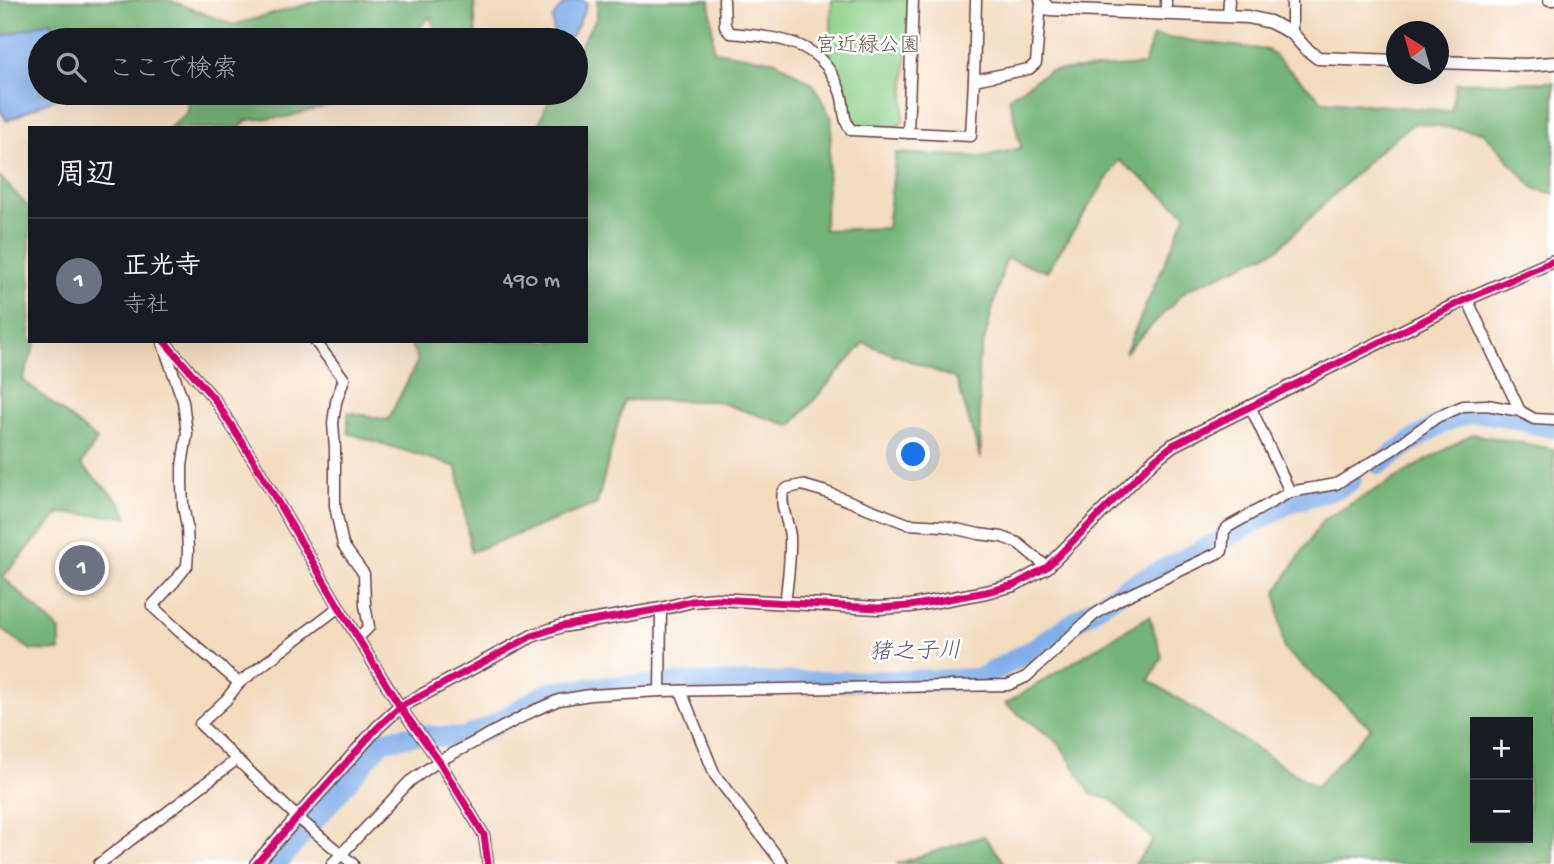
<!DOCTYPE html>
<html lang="ja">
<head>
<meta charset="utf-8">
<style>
	:root { --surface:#171b24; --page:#242831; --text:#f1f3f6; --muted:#9ea1a6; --line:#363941; --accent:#0b8043 }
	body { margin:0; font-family:"Gochi Hand","Klee One",sans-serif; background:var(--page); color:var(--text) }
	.controls { position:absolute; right:21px; bottom:21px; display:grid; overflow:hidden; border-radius:0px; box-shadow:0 7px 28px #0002 }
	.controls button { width:63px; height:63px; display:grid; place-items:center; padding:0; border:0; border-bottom:2px solid var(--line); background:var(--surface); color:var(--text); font:35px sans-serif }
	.compass { position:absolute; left:1386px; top:21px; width:63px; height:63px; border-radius:50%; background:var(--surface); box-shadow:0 7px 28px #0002; rotate:323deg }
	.you { position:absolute; left:914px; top:455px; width:24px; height:24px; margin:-18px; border:5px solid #fff; border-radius:50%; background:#1a73e8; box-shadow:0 0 0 10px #1a73e833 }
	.badge { display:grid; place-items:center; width:46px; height:46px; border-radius:50%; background:var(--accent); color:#fff; font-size:23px; font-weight:700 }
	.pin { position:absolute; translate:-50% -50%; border:4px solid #fff; box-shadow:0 2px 7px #0006 }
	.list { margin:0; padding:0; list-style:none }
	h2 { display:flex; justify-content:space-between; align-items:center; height:91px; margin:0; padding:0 28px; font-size:30px }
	h2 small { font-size:23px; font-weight:400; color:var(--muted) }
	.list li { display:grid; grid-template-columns:46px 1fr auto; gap:21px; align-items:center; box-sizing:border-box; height:126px; padding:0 28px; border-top:2px solid var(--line) }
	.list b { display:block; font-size:26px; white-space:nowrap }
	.list p { margin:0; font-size:23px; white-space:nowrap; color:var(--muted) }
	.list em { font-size:23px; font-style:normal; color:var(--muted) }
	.icon { flex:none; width:38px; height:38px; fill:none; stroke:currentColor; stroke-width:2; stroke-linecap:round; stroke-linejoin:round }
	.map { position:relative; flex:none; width:1554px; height:864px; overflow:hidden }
	.search { position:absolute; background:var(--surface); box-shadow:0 7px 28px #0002; left:28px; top:28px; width:560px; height:77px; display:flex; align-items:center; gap:18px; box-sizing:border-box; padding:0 24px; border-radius:38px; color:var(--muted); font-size:26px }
	.panel { position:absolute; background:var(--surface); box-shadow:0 7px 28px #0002; left:28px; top:126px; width:560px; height:217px; border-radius:0px }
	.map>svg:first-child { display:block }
	.green { fill:#8fd28a; stroke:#6c785a; stroke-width:2 }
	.forest { fill:#73b476; stroke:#5e6a50; stroke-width:2; fill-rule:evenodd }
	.water { fill:#7faee9; stroke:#64668a; stroke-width:2 }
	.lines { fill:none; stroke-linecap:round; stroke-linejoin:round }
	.river { stroke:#7faee9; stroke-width:21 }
	.minor-casing { stroke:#633b41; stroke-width:13 }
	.tertiary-casing { stroke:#633b41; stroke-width:15 }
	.minor { stroke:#fff; stroke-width:10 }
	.tertiary { stroke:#fff; stroke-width:12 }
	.cycleway-casing { stroke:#fff; stroke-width:11 }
	.cycleway { stroke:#d6006c; stroke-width:7 }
	.labels { text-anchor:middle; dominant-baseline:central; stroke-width:5; stroke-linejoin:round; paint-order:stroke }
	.park-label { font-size:21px; fill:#625e4c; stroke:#fff }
	.water-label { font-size:23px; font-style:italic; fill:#5f5877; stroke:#fff }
</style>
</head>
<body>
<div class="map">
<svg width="1554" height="864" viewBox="0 0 1554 864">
	<rect width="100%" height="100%" fill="#fff"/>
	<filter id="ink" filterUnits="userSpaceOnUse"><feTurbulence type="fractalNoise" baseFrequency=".0143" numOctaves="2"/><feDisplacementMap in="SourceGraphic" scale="14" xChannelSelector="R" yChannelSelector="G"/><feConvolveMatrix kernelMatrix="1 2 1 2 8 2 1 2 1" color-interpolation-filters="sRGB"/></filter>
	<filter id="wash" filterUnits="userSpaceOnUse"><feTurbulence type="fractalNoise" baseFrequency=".00686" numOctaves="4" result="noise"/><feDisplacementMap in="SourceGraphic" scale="28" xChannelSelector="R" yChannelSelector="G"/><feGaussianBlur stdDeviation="1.57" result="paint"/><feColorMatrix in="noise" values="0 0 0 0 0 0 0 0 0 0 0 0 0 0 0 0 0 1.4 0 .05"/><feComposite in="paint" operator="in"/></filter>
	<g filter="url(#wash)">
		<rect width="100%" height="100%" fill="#f3dbbd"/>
		<polygon class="green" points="832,0 909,0 903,121 896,128 856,127 848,118 848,97 842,79 830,60"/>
		<g class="forest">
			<polygon points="0,0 169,0 233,25 322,0 474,0 476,40 441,40 430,17 406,40 56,40 51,21 0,37"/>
			<polygon points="597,0 710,0 714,51 776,61 814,85 832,119 824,230 887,228 896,153 981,157 1021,148 1009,97 1049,71 1144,65 1153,36 1268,50 1323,101 1451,111 1456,83 1554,82 1554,194 1534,188 1483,132 1415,123 1384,146 1278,249 1186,290 1125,353 1186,214 1119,160 1047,271 1006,258 978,364 981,459 956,379 864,343 791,426 715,401 624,400 597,504 471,552 457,467 348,433 348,412 388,420 418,360 409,341 586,341 586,128 537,128 552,93 576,93 576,52 597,17"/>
			<polygon points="185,93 352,93 344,101 287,117 247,120 239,128 169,128 189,111"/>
			<polygon points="0,177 30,209 30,341 36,341 23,380 97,440 81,465 120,502 128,517 59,513 3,577 60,631 60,651 31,650 0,628"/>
			<path d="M1472,434L1554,449V864H1135L1153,840L1112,800L1091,794L1059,743L1005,704L1149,616L1162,657L1149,680L1316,787L1371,728L1284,649L1276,592L1323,520ZM1528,722V838H1475V722Z"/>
			<polygon points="984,836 1005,864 896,864"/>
		</g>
		<g class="water">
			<polygon points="572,0 583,0 587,4 578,25 568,40 559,40 553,31 553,17 561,7"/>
			<polygon points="51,21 56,40 40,40 40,93 66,93 7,121 0,110 0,37"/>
		</g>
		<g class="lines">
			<g class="river">
				<path d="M1379,464C1409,445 1448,410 1485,413C1508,415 1531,424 1554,428"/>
				<polyline points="277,864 382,741 417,735 463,738 488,728 548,693 600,687 694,683 940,680 981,678 1032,650 1126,588 1214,544 1291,502 1338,488 1351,480"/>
			</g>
		</g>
	</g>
	<g filter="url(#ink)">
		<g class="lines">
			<defs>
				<g id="minor">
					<path d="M724,0L725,26L730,33C780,38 823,39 841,94C845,107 842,119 851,130L971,136L974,80L1029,69L1036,63L1041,2"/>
					<polyline points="1549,0 1554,0"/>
					<polyline points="1166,15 1166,0"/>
					<polyline points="1228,15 1229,0"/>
					<polyline points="1292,33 1292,0"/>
					<polyline points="974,80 976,0"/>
					<polyline points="908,133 913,0"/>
					<polyline points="1467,299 1520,411"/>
					<polyline points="164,341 215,400 252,458 339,607 400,707 439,761 484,835 488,864"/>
					<polyline points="315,341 344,379 336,402 333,423 335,448 335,506 343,545 364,574 365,605 369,627 358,638"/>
					<polyline points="163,344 183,401 187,434 182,466 182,485 183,505 187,527 188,551 187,566 175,581 152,606 180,632 239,683"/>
					<polyline points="1250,406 1290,492"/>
					<path d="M785,603C788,580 791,559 790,536C788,520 780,507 783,492L788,488L802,485L826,492L908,524L943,526L979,534L1002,537L1018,543L1047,567"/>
					<polyline points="339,607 239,683 226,700 200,724 297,817 353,864"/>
					<polyline points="660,691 661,609"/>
					<polyline points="681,691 715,775 783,864"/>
					<polyline points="99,864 236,760"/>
					<polyline points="332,864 410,781 439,761 533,711 559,700 590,695 660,691 1008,685 1026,677 1094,615 1118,600 1222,551 1224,531 1228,527 1290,492 1336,484 1392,450 1437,417 1463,406 1487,405 1520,411 1534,419 1554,420"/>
				</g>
				<g id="tertiary">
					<polyline points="1041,0 1049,9 1248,17 1270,22 1292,33 1305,48 1318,58 1396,61"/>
					<polyline points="1438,62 1526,65 1554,63"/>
					<polyline points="256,864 378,727 400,707 532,636 562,626 661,609 692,601 717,599 878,608 910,606 986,592 1014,585 1047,567 1155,459 1173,445 1467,299 1554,261"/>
				</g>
			</defs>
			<use href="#minor" class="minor-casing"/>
			<use href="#tertiary" class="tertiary-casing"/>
			<use href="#minor" class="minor"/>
			<use href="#tertiary" class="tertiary"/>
			<defs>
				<g id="cycleway">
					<polyline points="164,341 215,400 252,458 339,607 400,707 439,761 484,835 488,864"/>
					<polyline points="256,864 378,727 400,707 532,636 562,626 661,609 692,601 717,599 878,608 910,606 986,592 1014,585 1047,567 1155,459 1173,445 1467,299 1554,261"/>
				</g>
			</defs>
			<use href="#cycleway" class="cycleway-casing"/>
			<use href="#cycleway" class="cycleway"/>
		</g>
	</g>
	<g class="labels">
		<g class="park-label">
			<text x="868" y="47">宮近緑公園</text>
		</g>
		<g class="water-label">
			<text transform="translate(915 653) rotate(-1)">猪之子川</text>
		</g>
	</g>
</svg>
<div class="controls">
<button>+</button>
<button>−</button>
</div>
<svg class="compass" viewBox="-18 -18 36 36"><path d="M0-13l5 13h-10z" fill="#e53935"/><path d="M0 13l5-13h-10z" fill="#9ea1a6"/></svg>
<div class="you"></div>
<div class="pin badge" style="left:82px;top:568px;background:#6b7280">1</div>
<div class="search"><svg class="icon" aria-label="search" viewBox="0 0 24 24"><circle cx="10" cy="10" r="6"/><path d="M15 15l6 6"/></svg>ここで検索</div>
<section class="panel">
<h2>周辺<small></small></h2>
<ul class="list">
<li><span class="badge" style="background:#6b7280">1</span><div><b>正光寺</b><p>寺社</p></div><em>490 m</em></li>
</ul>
</section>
</div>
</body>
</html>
